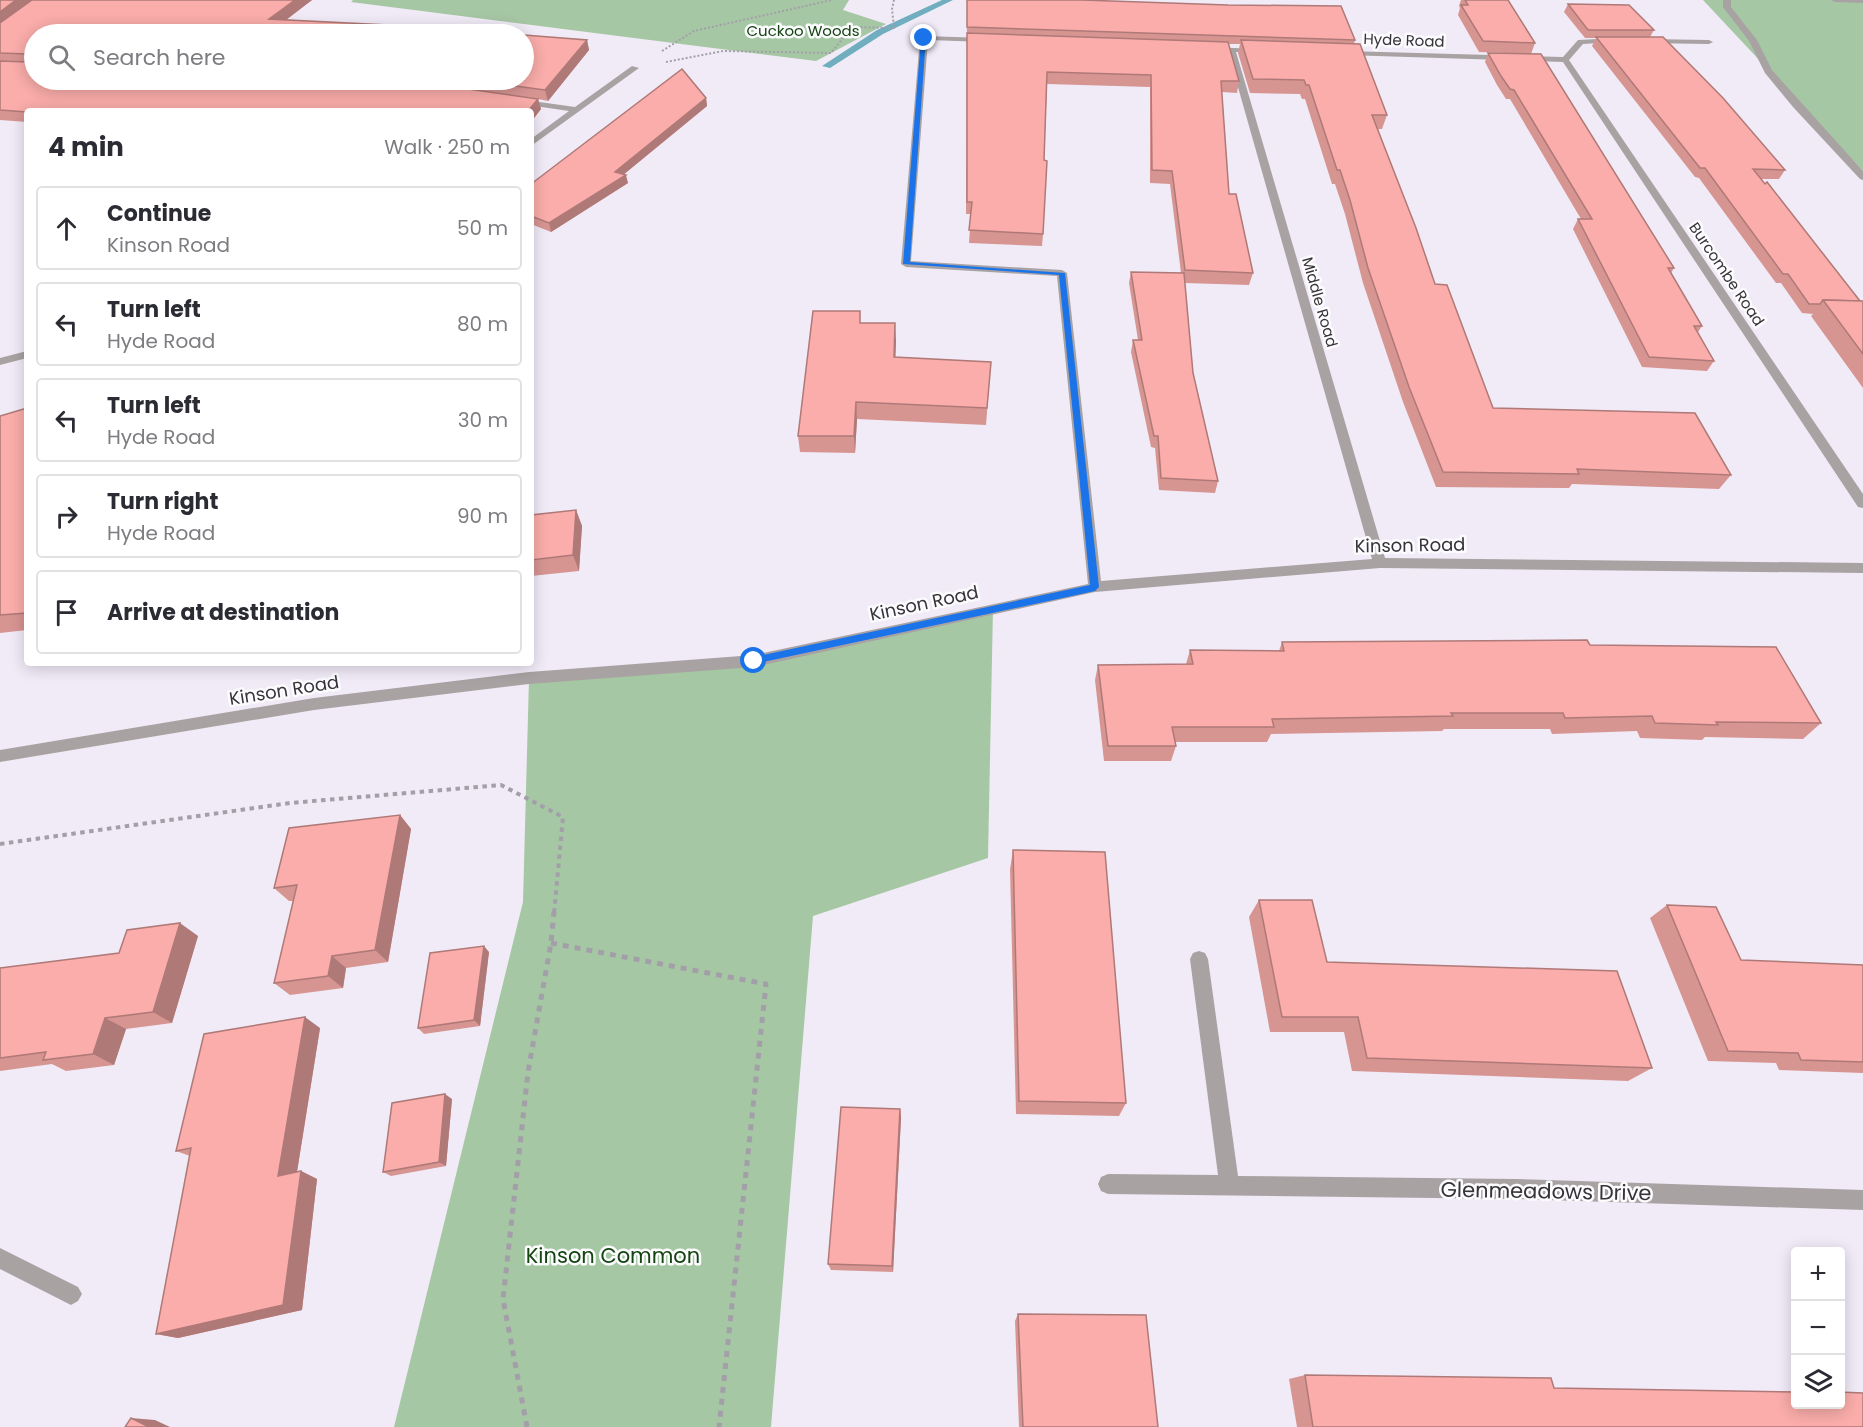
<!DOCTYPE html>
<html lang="en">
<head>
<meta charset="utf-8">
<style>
	:root { --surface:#fff; --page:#f7f7f7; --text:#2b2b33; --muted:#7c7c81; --line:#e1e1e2 }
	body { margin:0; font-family:Poppins,sans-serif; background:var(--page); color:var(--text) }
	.controls { position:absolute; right:18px; bottom:18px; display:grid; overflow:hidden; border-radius:6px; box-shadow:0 3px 15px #0003 }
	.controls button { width:54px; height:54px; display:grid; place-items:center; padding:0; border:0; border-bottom:2px solid var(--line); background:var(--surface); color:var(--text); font:30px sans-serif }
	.stop { position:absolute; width:18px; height:18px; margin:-14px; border:4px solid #1a73e8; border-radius:50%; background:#fff }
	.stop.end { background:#1a73e8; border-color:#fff; box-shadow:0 2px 6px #0008 }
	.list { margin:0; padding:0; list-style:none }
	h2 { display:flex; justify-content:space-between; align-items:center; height:78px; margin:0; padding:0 24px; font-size:26px }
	h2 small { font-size:20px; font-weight:400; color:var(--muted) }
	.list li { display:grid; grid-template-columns:39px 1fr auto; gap:18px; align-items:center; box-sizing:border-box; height:84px; margin:0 12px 12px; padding:0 12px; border:2px solid var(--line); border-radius:6px }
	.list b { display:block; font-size:22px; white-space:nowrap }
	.list p { margin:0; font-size:20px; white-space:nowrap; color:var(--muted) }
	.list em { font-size:20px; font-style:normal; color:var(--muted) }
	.icon { flex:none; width:33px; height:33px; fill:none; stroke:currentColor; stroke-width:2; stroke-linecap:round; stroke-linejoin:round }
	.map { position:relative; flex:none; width:1863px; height:1427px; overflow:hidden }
	.search { position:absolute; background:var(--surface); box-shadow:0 3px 15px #0003; left:24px; top:24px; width:510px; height:66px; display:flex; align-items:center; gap:15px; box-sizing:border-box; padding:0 21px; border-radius:33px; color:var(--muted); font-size:22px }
	.panel { position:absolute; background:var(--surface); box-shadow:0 3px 15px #0003; left:24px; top:108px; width:510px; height:558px; border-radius:6px }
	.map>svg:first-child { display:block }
	.green { fill:#a6c7a3 }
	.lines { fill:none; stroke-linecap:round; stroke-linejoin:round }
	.stream { fill:#70aebf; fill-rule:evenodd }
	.path-far2 { stroke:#a39fa9; stroke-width:2; stroke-dasharray:2 2; stroke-linecap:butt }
	.path-far1 { stroke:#a39fa9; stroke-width:4; stroke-dasharray:4.5 4.5; stroke-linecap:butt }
	.path { stroke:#a39fa9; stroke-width:5; stroke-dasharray:6 6; stroke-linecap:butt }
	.minor { fill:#a9a2a3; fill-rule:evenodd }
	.wall { fill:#d79592 }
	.shaded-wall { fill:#af7977 }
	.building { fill:#faadaa; stroke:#af7977; stroke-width:1.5 }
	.route { fill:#1a73e8 }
	.labels { text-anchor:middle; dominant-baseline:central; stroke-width:5; stroke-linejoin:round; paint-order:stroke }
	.far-park-label { font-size:15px; fill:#144511; stroke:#fcfbfd }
	.far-street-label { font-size:15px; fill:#363439; stroke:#fcfbfd }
	.street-label { font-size:18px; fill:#363439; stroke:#fcfbfd }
	.near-street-label { font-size:21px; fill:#363439; stroke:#fcfbfd }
	.near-park-label { font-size:21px; fill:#144511; stroke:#fcfbfd }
</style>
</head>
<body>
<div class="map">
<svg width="1863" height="1427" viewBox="0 0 1863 1427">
	<rect width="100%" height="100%" fill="#f1ebf8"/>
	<g class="green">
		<polygon points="353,0 849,0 843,10 886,24 816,61 351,2"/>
		<polygon points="1703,0 1863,0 1863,171"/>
		<polygon points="993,608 988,858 813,916 771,1427 394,1427 523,902 529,678 754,661"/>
	</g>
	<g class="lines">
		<polygon class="stream" points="942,0 953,0 883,34 830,68 822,66 877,30"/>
		<g class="path-far2">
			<polyline points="662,51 694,31 832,0"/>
			<polyline points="666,62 723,51 831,53 852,27 894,28 892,9 894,0"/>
		</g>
		<polyline class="path-far1" points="0,844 290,803 501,785 563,817 554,914"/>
		<g class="path">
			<polyline points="551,943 766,984 719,1427"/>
			<polyline points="527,1427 503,1299 528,1072 551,943 554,912"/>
		</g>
		<g class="minor">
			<polygon points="1723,0 1731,0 1731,7 1757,40 1772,70 1863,171 1863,180 1860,179 1793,107 1765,73 1749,41 1723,7"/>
			<polygon points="1831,0 1863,0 1863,3 1835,2"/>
			<polygon points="924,36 985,38 989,40 985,42 928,40 911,261 1062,270 1067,273 1101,581 1372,559 1228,52 1207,51 1206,49 1210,47 1258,49 1262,51 1258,53 1236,52 1385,558 1863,563 1863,573 1380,568 1095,592 754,667 529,684 314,710 0,762 0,750 314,698 529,672 754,655 1088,584 1057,276 906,267 901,264 920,38"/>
			<polygon points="1617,38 1618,40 1614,42 1583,44 1569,60 1863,494 1863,508 1858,507 1563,62 1345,55 1341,53 1345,51 1563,57 1578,40"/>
			<polygon points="1647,39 1709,40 1713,42 1709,44 1644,43 1644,39"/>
			<polygon points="632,66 639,68 531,146 531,139 569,111 521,104 518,103 518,99 575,107"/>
			<polygon points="27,351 27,358 0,365 0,358"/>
			<polygon points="1199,951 1205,953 1208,959 1238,1176 1515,1179 1863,1190 1863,1210 1515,1199 1108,1194 1101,1191 1098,1184 1101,1177 1108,1174 1218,1175 1190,959 1193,953"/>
			<polygon points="0,1248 78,1287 82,1294 78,1301 71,1305 0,1269"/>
		</g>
	</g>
	<g class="wall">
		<polygon points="0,0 312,0 286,20 508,32 509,34 34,80 524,80 587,40 589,50 548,101 538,99 541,109 531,122 531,111 27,111 27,122 0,120"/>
		<polygon points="967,0 1355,40 1354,44 1387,115 1382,129 1378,129 1435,284 1493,408 1731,475 1719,489 1572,484 1569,488 1436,487 1403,402 1363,283 1345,214 1335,184 1332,184 1305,99 1302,99 1300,94 1250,93 1238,53 1240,44 1228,44 1239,81 1237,93 1222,92 1229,194 1253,273 1249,285 1185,283 1193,373 1218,481 1215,493 1159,490 1155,448 1151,447 1131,352 1133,340 1138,340 1129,283 1131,272 1181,273 1170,184 1150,183 1150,87 1047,84 1044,160 1043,234 1042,246 969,243 971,214 966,214"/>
		<polygon points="1461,0 1508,0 1535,43 1531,54 1479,52 1458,15 1460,8 1459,6"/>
		<polygon points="1568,4 1654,30 1650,37 1785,170 1779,179 1761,179 1860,301 1863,301 1863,388 1811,316 1813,314 1802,313 1781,283 1776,283 1699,178 1695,177 1592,46 1596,38 1585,38 1564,12"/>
		<polygon points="1488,53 1674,268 1671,273 1702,326 1698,332 1714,361 1707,371 1642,367 1573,229 1578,219 1581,219 1510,99 1506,99 1497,85 1485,62"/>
		<polygon points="706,98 707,106 624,174 628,183 551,232 531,224 531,184"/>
		<polygon points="861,323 896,340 895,358 991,362 986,425 857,419 855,453 800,452 798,436"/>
		<polygon points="27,408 27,630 0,633 0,416"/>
		<polygon points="576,510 582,526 579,571 531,576 531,515"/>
		<polygon points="1282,642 1590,645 1821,723 1803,739 1705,737 1702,740 1640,738 1637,731 1552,734 1550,729 1444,729 1442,731 1271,734 1267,742 1175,742 1176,746 1171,761 1104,761 1095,680 1098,665 1186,664 1190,650 1279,651"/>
		<polygon points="400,815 411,829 388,962 346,968 343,988 290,995 274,983 293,901 289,901 274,888"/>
		<polygon points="1013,850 1126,1103 1119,1116 1016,1114 1010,869"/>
		<polygon points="1259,900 1327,962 1652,1068 1628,1081 1352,1071 1344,1032 1270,1032 1249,917"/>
		<polygon points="1667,905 1741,960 1863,965 1863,1073 1779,1070 1776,1063 1708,1061 1650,918"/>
		<polygon points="198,936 172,1023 126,1029 114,1065 66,1071 52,1064 0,1071 0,968 119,953"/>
		<polygon points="489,952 480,1026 424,1034 418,1028"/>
		<polygon points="320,1028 297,1172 301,1171 317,1179 302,1310 178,1338 156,1334 190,1156 176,1151"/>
		<polygon points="452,1099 446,1166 391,1176 383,1172"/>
		<polygon points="900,1109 901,1118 893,1272 831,1270 828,1264"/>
		<polygon points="1018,1314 1158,1427 1019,1427 1015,1321"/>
		<polygon points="1305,1375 1554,1388 1863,1427 1297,1427 1289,1379"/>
	</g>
	<g class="shaded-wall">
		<polygon points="16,0 34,0 0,27 0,12"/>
		<polygon points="295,0 312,0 274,29 269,19"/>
		<polygon points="587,40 589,50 548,101 545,90"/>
		<polygon points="706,98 707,106 617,180 615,172"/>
		<polygon points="538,99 541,109 531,122 531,111 528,111"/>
		<polygon points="626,175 628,183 551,232 549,223"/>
		<polygon points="895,323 896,340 895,374 894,357"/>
		<polygon points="856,402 857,419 855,453 854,436"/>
		<polygon points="576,510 582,526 579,571 573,555"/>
		<polygon points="400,815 411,829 388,962 375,950"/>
		<polygon points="180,923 198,936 172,1023 153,1012"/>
		<polygon points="484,946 489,952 480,1026 474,1020"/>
		<polygon points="332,956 346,968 343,988 328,976"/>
		<polygon points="305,1017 320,1028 295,1184 278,1176"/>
		<polygon points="105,1018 126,1029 114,1065 93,1054"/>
		<polygon points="445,1094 452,1099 446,1166 439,1162"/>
		<polygon points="900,1109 901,1118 893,1272 892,1266"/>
		<polygon points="301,1171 317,1179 302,1310 178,1338 156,1334"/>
		<polygon points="131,1418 155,1420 170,1427 149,1427"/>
	</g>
	<g class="building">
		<polygon points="0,0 16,0 0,12"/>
		<polygon points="32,0 295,0 269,19 469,29 508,32 506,34 511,34 34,34 34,80 406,80 538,99 528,111 27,112 0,110 0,61 27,62 30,56 28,54 0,53 0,23"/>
		<polygon points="967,0 1082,0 1228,5 1341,6 1355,40 967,27"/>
		<polygon points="1465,0 1508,0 1535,43 1483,41 1461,5 1468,5"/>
		<polygon points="1568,4 1629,5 1654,30 1588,30"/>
		<polygon points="967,33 1228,42 1239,81 1221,81 1229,194 1236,194 1253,273 1185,270 1172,171 1152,170 1151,75 1047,72 1044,160 1047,161 1043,234 969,230 972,202 967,202"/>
		<polygon points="524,35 587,40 545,90 471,80 524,80"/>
		<polygon points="1596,37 1663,37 1723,98 1785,170 1753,169 1765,184 1767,182 1860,301 1823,300 1820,304 1809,304 1788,274 1783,274 1705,168 1700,168"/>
		<polygon points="1241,40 1360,44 1387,115 1372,115 1416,228 1435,284 1447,285 1493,408 1695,413 1731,475 1577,469 1579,474 1443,472 1409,387 1368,268 1350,200 1340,170 1337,170 1309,85 1306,85 1304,80 1253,79"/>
		<polygon points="1488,53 1541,54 1674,268 1668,268 1702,326 1694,326 1714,361 1649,357 1578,219 1592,219 1514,90 1510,89 1501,76"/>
		<polygon points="682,69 706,98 615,172 626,175 549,223 531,216 531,184"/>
		<polygon points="1131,272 1184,273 1193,373 1218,481 1161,478 1158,436 1154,436 1133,340 1142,340"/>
		<polygon points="1823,300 1863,301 1863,354"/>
		<polygon points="813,311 860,311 860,323 895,323 894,357 991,362 987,408 856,402 854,436 798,436"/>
		<polygon points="27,408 27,613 0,615 0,416"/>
		<polygon points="576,510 573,555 531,560 531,515"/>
		<polygon points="1587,640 1590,645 1776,647 1821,723 1716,722 1718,725 1655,723 1652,716 1565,718 1563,713 1451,713 1453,716 1272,719 1274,727 1172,727 1176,746 1108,746 1098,665 1193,664 1190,650 1284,651 1282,642"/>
		<polygon points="400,815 375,950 332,956 328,976 274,983 297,885 274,888 289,828"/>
		<polygon points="1013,850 1105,852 1126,1103 1019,1101"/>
		<polygon points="1259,900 1312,900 1327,962 1617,971 1652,1068 1367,1058 1358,1017 1282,1017"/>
		<polygon points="1667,905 1716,907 1741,960 1863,965 1863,1062 1801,1060 1798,1053 1728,1051"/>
		<polygon points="180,923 153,1012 105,1018 93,1054 43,1060 46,1052 0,1058 0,968 119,953 127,930"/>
		<polygon points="484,946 474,1020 418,1028 430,953"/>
		<polygon points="305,1017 278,1176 301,1171 283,1305 156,1334 191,1148 176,1151 204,1034"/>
		<polygon points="445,1094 439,1162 383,1172 392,1103"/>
		<polygon points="841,1107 900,1109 892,1266 828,1264"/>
		<polygon points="1018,1314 1146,1315 1158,1427 1023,1427"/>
		<polygon points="1305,1375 1551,1378 1554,1388 1796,1392 1796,1404 1840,1404 1840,1392 1863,1393 1863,1427 1313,1427"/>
		<polygon points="131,1418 149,1427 125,1427"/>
	</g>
	<polygon class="route" points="924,37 926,38 910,262 1065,273 1099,587 1095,591 754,664 749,661 754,657 1090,585 1059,275 903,264 921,38"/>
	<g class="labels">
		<g class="far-park-label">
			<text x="803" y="30">Cuckoo Woods</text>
		</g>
		<g class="far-street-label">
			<text transform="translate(1404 40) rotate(2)">Hyde Road</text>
			<text transform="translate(1727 274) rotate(56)">Burcombe Road</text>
			<text transform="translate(1320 302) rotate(74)">Middle Road</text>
		</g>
		<g class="street-label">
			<text transform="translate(1410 545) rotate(-1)">Kinson Road</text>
			<text transform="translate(924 603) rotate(-12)">Kinson Road</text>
			<text transform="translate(284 690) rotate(-9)">Kinson Road</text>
		</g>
		<g class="near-street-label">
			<text transform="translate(1546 1191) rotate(1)">Glenmeadows Drive</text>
		</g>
		<g class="near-park-label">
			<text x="613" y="1255">Kinson Common</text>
		</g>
	</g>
</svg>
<div class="controls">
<button>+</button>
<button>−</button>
<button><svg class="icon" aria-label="layers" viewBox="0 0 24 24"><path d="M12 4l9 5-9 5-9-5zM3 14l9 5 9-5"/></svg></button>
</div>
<div class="stop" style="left:754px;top:661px"></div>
<div class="stop end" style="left:924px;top:38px"></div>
<div class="search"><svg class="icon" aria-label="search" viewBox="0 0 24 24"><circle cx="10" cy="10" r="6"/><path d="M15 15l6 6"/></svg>Search here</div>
<section class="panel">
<h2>4 min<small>Walk · 250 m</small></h2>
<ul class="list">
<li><svg class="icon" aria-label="ahead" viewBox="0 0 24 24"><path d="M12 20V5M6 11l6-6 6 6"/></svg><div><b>Continue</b><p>Kinson Road</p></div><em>50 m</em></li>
<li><svg class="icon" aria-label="left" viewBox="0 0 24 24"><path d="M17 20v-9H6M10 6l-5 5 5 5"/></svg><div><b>Turn left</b><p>Hyde Road</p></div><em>80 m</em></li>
<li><svg class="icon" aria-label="left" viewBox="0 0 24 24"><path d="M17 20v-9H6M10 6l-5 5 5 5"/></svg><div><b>Turn left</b><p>Hyde Road</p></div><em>30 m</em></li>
<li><svg class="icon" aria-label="right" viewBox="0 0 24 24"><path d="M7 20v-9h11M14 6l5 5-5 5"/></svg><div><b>Turn right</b><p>Hyde Road</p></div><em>90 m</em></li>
<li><svg class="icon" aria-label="arrive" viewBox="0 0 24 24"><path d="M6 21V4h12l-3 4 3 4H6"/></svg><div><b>Arrive at destination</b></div></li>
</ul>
</section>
</div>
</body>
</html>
